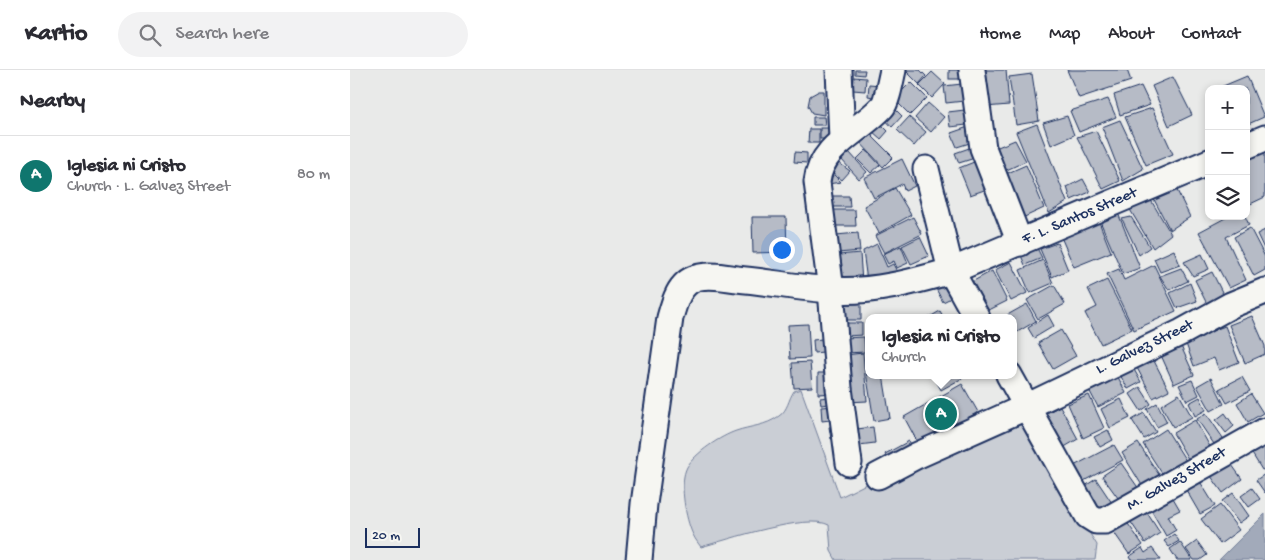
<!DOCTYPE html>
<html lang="en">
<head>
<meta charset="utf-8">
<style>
	:root { --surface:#fff; --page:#f2f2f3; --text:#2b2b33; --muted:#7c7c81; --line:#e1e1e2; --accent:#0f766e }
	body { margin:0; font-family:"Gochi Hand",sans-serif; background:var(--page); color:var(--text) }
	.controls { position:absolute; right:15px; top:15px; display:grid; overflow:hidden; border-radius:10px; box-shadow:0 2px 8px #0003 }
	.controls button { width:45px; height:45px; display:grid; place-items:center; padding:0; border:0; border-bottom:1px solid var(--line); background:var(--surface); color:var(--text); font:25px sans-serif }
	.scale { position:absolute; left:15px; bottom:12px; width:55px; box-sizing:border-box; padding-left:5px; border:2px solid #1b2f5e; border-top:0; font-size:14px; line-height:18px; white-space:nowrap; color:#1b2f5e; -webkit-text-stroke:4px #f6f6f2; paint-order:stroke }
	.you { position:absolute; left:431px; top:179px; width:18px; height:18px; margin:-12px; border:4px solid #fff; border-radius:50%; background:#1a73e8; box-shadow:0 0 0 8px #1a73e833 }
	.badge { display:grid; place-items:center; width:32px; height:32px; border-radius:50%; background:var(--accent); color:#fff; font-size:16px; font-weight:700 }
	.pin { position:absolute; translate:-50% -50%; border:2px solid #fff; box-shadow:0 1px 5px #0006 }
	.popup { position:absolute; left:515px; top:244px; width:152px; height:65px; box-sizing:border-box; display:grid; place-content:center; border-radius:10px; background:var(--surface); filter:drop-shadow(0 1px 4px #0005); font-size:16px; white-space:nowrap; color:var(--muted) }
	.popup b { font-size:19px; color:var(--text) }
	.popup::after { content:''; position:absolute; left:50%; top:100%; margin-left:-10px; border:10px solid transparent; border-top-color:var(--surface) }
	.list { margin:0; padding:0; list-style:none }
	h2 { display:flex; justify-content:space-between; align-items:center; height:65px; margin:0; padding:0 20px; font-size:21px }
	h2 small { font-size:16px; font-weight:400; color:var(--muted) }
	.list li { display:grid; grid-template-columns:32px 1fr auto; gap:15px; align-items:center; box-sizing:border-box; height:80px; padding:0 20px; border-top:1px solid var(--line) }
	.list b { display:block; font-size:19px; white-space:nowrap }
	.list p { margin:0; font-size:16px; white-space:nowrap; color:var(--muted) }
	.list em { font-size:16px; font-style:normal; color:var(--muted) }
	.icon { flex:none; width:28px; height:28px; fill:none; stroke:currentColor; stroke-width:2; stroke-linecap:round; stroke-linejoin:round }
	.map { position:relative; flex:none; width:915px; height:490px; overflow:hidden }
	header { display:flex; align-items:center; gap:30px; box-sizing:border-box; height:70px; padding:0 25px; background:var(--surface); border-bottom:1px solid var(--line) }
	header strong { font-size:24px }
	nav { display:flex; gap:28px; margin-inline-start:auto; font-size:18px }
	.search { width:350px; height:45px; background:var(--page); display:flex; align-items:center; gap:12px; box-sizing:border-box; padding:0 18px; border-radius:28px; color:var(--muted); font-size:19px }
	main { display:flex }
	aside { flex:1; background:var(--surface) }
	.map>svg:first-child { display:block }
	.green { fill:#caced5; stroke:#727e9a }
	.water { fill:#a2aaba; stroke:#6c7995 }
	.building { fill:#b6bbc6; stroke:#1b2f5e }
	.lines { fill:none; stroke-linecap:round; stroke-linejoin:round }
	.minor-casing { stroke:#1b2f5e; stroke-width:29 }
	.minor { stroke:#f6f6f2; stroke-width:25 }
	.labels { text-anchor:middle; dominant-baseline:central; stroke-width:5; stroke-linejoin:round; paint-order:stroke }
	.street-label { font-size:16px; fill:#1b2f5e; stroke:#f6f6f2 }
</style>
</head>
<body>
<header>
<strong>Kartio</strong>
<div class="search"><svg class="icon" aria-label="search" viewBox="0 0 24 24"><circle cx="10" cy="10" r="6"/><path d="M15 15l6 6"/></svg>Search here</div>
<nav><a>Home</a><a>Map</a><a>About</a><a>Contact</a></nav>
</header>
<main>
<aside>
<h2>Nearby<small></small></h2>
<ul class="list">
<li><span class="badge">A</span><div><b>Iglesia ni Cristo</b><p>Church · L. Galvez Street</p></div><em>80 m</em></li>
</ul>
</aside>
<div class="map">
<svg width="915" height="490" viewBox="0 0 915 490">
	<rect width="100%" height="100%" fill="#e9eae9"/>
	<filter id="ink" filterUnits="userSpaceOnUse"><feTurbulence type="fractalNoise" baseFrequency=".02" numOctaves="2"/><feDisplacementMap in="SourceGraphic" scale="10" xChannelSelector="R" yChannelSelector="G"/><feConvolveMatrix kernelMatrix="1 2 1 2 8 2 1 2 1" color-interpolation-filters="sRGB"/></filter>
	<g filter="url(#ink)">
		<path class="green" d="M451,319L490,427L663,341L747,475L745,490H486L481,481L479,455C457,443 376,470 351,477C347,472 343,466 341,460C335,444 329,412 337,397C345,383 371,366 386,361C400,356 416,356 429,346C438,340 438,330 444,321Z"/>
		<polygon class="water" points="915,444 915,490 869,490"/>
		<g class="building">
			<polygon points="505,0 515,0 514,5 505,4"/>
			<polygon points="555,0 570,0 576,6 569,14"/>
			<rect x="599" y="0" width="19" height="9"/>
			<polygon points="631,0 656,0 659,35 635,37"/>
			<polygon points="717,0 777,0 781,11 729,28"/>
			<polygon points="582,2 595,14 582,28 569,15"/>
			<polygon points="682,4 689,51 666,55 659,7"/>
			<polygon points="897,6 914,47 896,55 896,19 866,19"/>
			<polygon points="504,7 516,8 515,21 503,20"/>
			<polygon points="823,7 842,45 819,56 802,16"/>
			<polygon points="561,12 577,28 560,45 544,29"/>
			<polygon points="621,13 623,30 596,33 594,16"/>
			<polygon points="519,14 530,15 528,28 518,26"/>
			<polygon points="791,16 800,35 770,45 764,25"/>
			<polygon points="469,21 474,21 474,45 462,43 458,36 460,26"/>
			<polygon points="758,29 766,47 729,62 720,41"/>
			<polygon points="578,33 594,47 581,62 565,48"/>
			<polygon points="544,38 552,46 542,57 534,48"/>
			<polygon points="802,38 823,84 796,95 775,47"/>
			<polygon points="623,39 625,54 600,57 598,42"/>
			<polygon points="717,46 724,65 701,75 693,53"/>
			<polygon points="463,47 474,47 475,55 463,55"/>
			<polygon points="559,47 576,62 564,76 547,60"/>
			<polygon points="770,50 793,99 773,111 752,57"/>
			<polygon points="530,53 538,61 531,69 522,61"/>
			<polygon points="687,54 717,132 699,143 666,62"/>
			<polygon points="621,56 626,71 607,77 601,63"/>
			<rect x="470" y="58" width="9" height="11"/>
			<polygon points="459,59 469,59 469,73 458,73"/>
			<polygon points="517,61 543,87 533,97 508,70"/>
			<polygon points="746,61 770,111 753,119 727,67"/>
			<polygon points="665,70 676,91 648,104 638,81"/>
			<polygon points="625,76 628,87 609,93 605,83"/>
			<polygon points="516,80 530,95 521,103 507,89"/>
			<polygon points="915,81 915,127 896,136 896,83"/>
			<polygon points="445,82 457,83 457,93 444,92"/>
			<polygon points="499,82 517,102 509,109 491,89"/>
			<polygon points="552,89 565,116 555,121 552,114 524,128 514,108"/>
			<polygon points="629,90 640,118 620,125 609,98"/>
			<polygon points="489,93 500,101 492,110 482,102"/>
			<polygon points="676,95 694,138 668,150 651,106"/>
			<polygon points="483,104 491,112 478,114"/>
			<polygon points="733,109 740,122 721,130 717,117"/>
			<polygon points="822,110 840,147 820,160 799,120"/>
			<polygon points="545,118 561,145 529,163 514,136"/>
			<polygon points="481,126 499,126 500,137 481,137"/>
			<polygon points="799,127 821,164 803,178 779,138"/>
			<polygon points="484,140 505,140 506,156 485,156"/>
			<polygon points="768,143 790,198 773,204 750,151"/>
			<polygon points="879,146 895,146 899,155 876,167 896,210 879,218 849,162"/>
			<polygon points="402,147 436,147 437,182 403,183"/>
			<polygon points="563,147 572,164 534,183 525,166"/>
			<polygon points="781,147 800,177 789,185 772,149"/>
			<polygon points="749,152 761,182 724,197 711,167"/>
			<polygon points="900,158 915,187 915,200 904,206 884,167"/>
			<polygon points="915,160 915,181 907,164"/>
			<polygon points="508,163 510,181 488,183 486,165"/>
			<polygon points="570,167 579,186 561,194 552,176"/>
			<polygon points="707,173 718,200 702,207 690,179"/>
			<polygon points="527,174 537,197 543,194 551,209 540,215 535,204 517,211 513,181"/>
			<polygon points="551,176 558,193 547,198 544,191 538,194 533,184"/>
			<polygon points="686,176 692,188 675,195 670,183"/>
			<polygon points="824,180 830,195 810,202 804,189"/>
			<polygon points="510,183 512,213 490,214 489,185"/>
			<polygon points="852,184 859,199 843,206 834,192"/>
			<polygon points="693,190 703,213 680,223 670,200"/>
			<polygon points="661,192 677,223 661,231 645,200"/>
			<polygon points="804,195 826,241 784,260 757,204 769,199 774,210"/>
			<polygon points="831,198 838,211 819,220 810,206"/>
			<polygon points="642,201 657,231 633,243 618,214"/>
			<polygon points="862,202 874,226 857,234 845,210"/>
			<polygon points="757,210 782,259 751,274 735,243 747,237 738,219"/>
			<polygon points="595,213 609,224 593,232 585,217"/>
			<polygon points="840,213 847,231 827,238 820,223"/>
			<polygon points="704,215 715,234 688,249 677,230"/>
			<polygon points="494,228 511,228 511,250 495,250"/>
			<polygon points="677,234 686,251 664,264 664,248 652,248"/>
			<polygon points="590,241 594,248 578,248"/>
			<polygon points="698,245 704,256 684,268 678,258"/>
			<polygon points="902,246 915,276 915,284 895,293 879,255"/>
			<polygon points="495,253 512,253 512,265 496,266"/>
			<polygon points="458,254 460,288 440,289 438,255"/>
			<polygon points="875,256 889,292 869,300 864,288 844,296 835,271"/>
			<polygon points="711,260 726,286 703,299 688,273"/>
			<polygon points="514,267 515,282 496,283 495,268"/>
			<polygon points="481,268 482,281 464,283 463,270"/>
			<polygon points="830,274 844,305 824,314 810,283"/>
			<polygon points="513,283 517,331 498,332 495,285"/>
			<polygon points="802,287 819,320 803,328 786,296"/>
			<polygon points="778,289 791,312 778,319 765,296"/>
			<polygon points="460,292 462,317 444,318 442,293"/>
			<polygon points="518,301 518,305 533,305 540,348 524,351 516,302"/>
			<polygon points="765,301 776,323 748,337 737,316"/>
			<polygon points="468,303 484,303 485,323 468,324"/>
			<polygon points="583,305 618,305 591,320"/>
			<polygon points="892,307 900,321 877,333 869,319"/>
			<polygon points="861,308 874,334 861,341 847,316"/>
			<polygon points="842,310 849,325 837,331 829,315"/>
			<polygon points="612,314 628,342 569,375 554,347"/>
			<polygon points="790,317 801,334 791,341 780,324"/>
			<polygon points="829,324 842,347 823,357 811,335"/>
			<polygon points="901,324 913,343 898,352 887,333"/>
			<polygon points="739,325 754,358 733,368 718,334"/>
			<polygon points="486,326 487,333 471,335 470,328"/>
			<polygon points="850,327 856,340 845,346 839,333"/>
			<polygon points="771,329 780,348 760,358 751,339"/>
			<polygon points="807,333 817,352 807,357 797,339"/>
			<polygon points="487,336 488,349 472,351 471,337"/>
			<polygon points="710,336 728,369 711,379 693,345"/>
			<polygon points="794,343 806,362 794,369 782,350"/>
			<polygon points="856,343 875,371 866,377 847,349"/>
			<polygon points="875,343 884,356 876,363 866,350"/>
			<polygon points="845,350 863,382 841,394 823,363"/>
			<polygon points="487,355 490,367 481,369 479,357"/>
			<polygon points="523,357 525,373 509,375 507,359"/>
			<polygon points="816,359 838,394 815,408 793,374"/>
			<polygon points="758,360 763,370 750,377 744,367"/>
			<polygon points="915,366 915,399 912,400 898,377"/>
			<polygon points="559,371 566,383 542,397 535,384"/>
			<polygon points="788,373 810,406 793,417 772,383"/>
			<polygon points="764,375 773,390 726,415 718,399"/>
			<polygon points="877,388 892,409 873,423 858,402"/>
			<polygon points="771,393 789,419 771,432 752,406"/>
			<polygon points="915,404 915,423 906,410"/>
			<polygon points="846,405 865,436 850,444 832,413"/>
			<polygon points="746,409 764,436 747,447 729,420"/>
			<polygon points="902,418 910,429 899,437 891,426"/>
			<polygon points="819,421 830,440 818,446 826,460 816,466 797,433"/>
			<polygon points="883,423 899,446 889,453 872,431"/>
			<polygon points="870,435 889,460 870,474 851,449"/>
			<polygon points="794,438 810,463 795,473 778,448"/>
			<polygon points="776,451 793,475 779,484 763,461"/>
			<polygon points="824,464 829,471 819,477 814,471"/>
			<polygon points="847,471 857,485 850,490 844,490 836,479"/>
			<polygon points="830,472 842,490 827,490 820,479"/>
			<polygon points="792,478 795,483 802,478 811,490 781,490 779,487"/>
		</g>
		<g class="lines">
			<defs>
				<g id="minor">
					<polyline points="489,0 492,69"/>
					<polyline points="622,0 633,78 670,173"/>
					<polyline points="896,76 915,68"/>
					<polyline points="576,99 601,201 627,248"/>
					<polyline points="659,305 738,446 746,451 755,451 915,361"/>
					<path d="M499,393L489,318L481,220L467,112C471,75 509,62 532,37C537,32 541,8 543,0"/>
					<polyline points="528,406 566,386 676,337 832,262 881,235 915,221"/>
					<path d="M289,490L294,434L320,248C324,233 329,213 346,208C358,204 375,207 387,209C419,212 450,218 482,220C522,223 562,212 601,201L859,92"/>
				</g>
			</defs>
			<use href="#minor" class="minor-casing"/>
			<use href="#minor" class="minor"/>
		</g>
	</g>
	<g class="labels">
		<g class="street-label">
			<text transform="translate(730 147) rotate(-23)">F. L. Santos Street</text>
			<text transform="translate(795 278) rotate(-26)">L. Galvez Street</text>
			<text transform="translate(827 410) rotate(-30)">M. Galvez Street</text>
		</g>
	</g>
</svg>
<div class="controls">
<button>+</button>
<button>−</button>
<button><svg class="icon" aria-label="layers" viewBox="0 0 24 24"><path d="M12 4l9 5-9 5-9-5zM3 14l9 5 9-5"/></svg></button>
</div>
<div class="scale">20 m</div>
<div class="you"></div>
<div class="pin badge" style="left:591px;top:344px">A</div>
<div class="popup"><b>Iglesia ni Cristo</b>Church</div>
</div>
</main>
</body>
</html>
